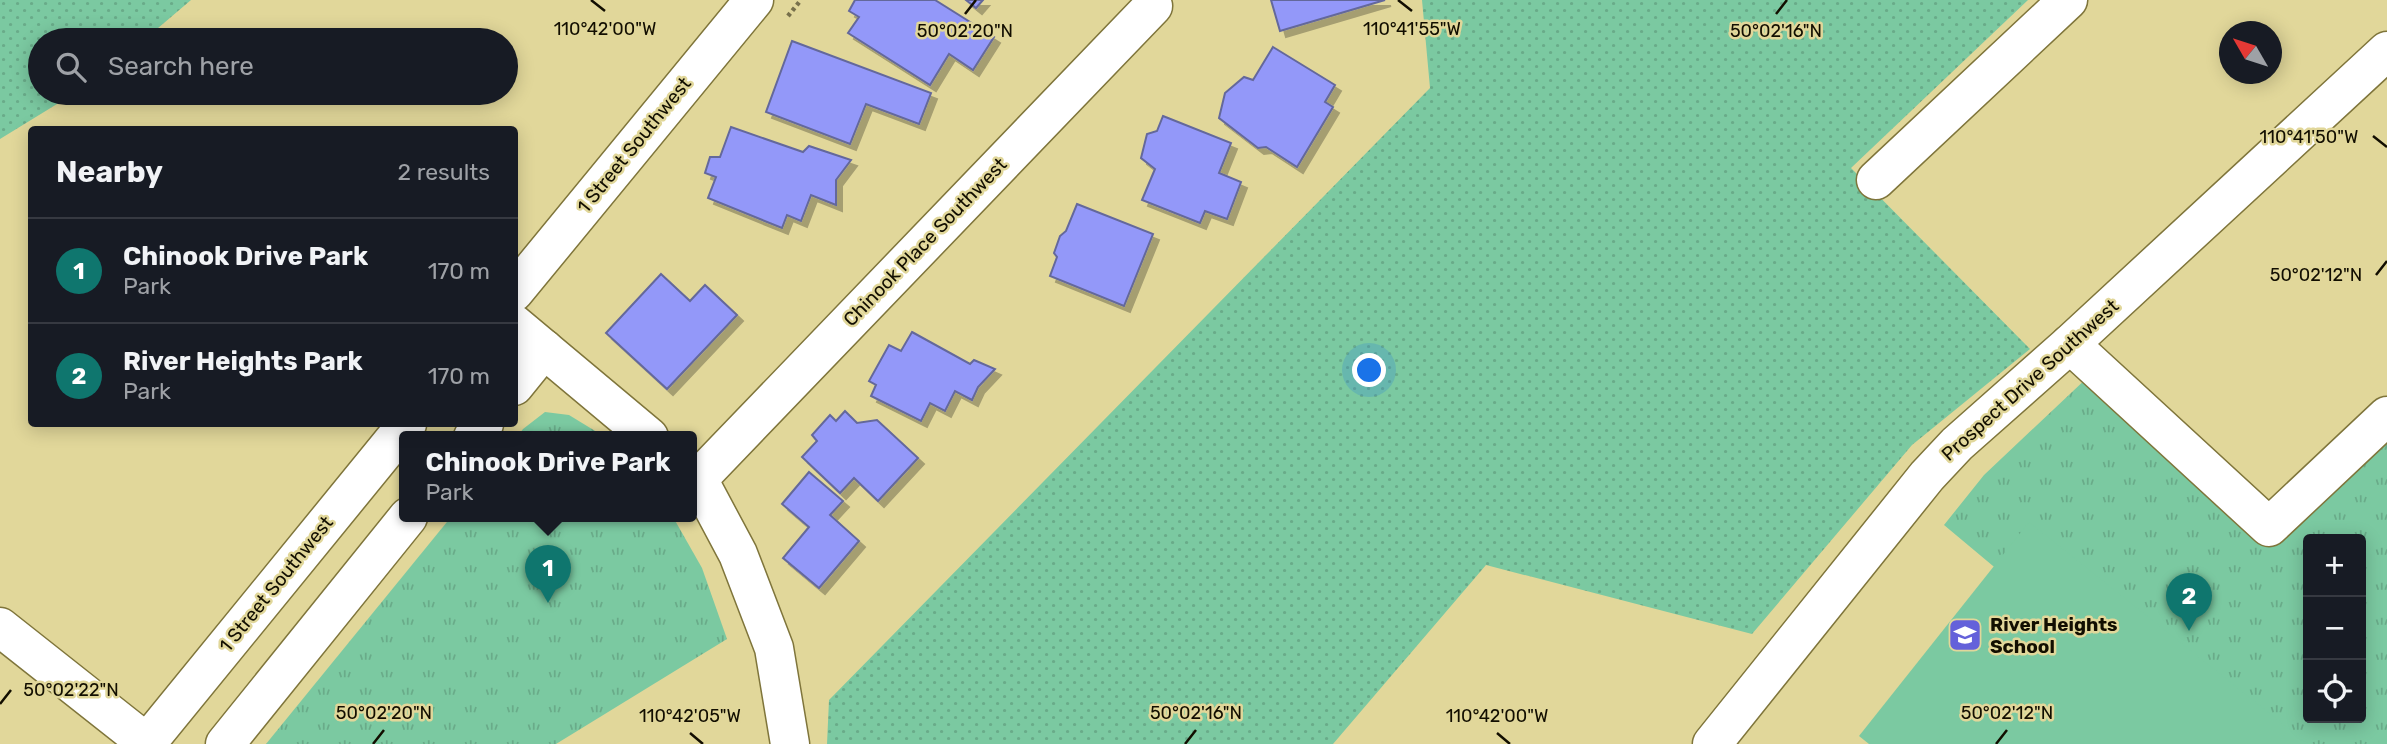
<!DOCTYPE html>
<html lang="en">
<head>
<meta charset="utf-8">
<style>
	:root { --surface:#171b24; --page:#242831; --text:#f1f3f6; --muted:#9ea1a6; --line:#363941; --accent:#0f766e }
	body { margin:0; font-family:Rubik,sans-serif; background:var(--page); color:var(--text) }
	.controls { position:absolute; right:21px; bottom:21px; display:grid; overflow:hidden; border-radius:7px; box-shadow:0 4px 18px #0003 }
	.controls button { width:63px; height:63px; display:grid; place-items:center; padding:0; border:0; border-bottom:2px solid var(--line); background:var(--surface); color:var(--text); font:35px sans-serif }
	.compass { position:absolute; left:2219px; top:21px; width:63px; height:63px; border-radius:50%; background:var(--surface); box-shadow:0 4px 18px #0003; rotate:309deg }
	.you { position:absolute; left:1370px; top:371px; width:24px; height:24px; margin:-18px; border:5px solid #fff; border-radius:50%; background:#1a73e8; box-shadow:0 0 0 10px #1a73e833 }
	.badge { display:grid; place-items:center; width:46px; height:46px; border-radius:50%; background:var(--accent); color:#fff; font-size:23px; font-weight:700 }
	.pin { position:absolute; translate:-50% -58px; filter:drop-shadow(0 2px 4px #0008) }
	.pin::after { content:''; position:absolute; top:37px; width:24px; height:21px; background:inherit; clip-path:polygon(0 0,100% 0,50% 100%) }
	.popup { position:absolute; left:399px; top:431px; width:298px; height:91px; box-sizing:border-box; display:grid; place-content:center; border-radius:7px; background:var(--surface); filter:drop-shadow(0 2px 5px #0005); font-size:23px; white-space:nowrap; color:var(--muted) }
	.popup b { font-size:26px; color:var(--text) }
	.popup::after { content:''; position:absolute; left:50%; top:100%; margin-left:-14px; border:14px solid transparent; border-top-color:var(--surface) }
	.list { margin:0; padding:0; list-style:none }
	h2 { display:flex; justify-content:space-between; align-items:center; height:91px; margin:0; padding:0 28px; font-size:30px }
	h2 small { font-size:23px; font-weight:400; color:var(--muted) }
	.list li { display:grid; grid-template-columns:46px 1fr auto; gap:21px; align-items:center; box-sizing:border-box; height:105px; padding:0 28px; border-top:2px solid var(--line) }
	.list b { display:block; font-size:26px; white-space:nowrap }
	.list p { margin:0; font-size:23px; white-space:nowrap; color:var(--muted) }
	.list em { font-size:23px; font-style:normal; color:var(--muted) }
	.icon { flex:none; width:38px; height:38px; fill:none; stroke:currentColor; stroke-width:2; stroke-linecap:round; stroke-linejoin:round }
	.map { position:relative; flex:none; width:2387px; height:744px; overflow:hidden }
	.search { position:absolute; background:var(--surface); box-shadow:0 4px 18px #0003; left:28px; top:28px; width:490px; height:77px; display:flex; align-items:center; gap:18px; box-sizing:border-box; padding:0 24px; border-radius:38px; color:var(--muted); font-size:26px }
	.panel { position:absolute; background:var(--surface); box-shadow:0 4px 18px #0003; left:28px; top:126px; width:490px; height:301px; border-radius:7px }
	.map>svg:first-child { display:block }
	.grass { fill:url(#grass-dots) }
	.park { fill:url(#park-tufts); fill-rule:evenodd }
	.pitch { fill:#7bc9a1 }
	.building { fill:#9398f9; stroke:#64689b; stroke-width:2; filter:url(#shadow) }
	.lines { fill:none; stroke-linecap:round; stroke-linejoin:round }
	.minor-casing { stroke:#7f753b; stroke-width:41 }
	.path { stroke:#77704b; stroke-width:4.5; stroke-dasharray:3.5 3.5; stroke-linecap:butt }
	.minor { stroke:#fff; stroke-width:38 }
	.ticks { fill:none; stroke:#120e00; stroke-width:2.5 }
	.labels { text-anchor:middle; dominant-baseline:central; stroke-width:5; stroke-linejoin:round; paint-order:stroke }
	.street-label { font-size:19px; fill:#120e00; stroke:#e1d79a }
	.poi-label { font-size:19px; font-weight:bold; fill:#120e00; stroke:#e1d79a; text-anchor:start }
	.ticks-label { font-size:18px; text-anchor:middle; fill:#120e00; stroke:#e1d79a; stroke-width:5; stroke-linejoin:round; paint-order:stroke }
</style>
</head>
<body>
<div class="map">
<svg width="2387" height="744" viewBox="0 0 2387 744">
	<defs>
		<pattern id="grass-dots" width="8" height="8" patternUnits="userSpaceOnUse" patternTransform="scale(1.75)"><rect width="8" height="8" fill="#7bc9a1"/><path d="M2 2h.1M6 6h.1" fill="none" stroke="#69ab89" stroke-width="1.8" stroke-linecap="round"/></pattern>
		<pattern id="park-tufts" width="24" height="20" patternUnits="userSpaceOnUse" patternTransform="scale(1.75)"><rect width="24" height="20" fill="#7bc9a1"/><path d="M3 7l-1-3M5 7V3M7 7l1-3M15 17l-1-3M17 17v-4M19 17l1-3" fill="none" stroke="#69ab89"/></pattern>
		<filter id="shadow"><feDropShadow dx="6" dy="6" stdDeviation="0" flood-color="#0004"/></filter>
	</defs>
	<rect width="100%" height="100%" fill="#e1d79a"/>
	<g class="grass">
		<polygon points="0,0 191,0 144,40 40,40 40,93 75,93 0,139"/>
		<polygon points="1422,0 2028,0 1851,168 2030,349 1912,445 1752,634 1486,565 1333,744 827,744 829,700 1430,88"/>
	</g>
	<g class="park">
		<path d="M2089,376L2267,543L2387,431V744H2206L1944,525L1984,475ZM2308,539H2361V718H2308Z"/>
		<polygon points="545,412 569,415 605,437 517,437 523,429"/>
		<polygon points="451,517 673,517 702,568 727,639 556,744 266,744"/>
	</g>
	<polygon class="pitch" points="2029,522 2308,744 1869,744 1859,736"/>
	<g class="building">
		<polygon points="855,0 935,0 994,37 973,70 949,54 930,85 848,33 859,17 849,11"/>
		<polygon points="966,0 983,0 976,8"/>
		<polygon points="1271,0 1385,0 1280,31"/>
		<polygon points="792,41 931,93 919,124 866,104 850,144 766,112"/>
		<polygon points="1273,47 1335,85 1325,102 1333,107 1297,167 1266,147 1258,148 1219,118 1225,93 1244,77 1253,80"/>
		<polygon points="1163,116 1231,143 1219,173 1241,182 1227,219 1205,211 1200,223 1142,200 1155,169 1141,158 1147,134 1157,131"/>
		<polygon points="731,127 803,152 809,146 851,160 836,180 836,205 811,195 801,221 787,215 782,228 708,198 716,177 705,173 710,157 720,157"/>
		<polygon points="1077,204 1153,234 1124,306 1050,276 1057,257 1054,253 1060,236 1066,231"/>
		<polygon points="661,274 690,301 705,285 737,315 667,389 606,333"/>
		<polygon points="912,332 970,364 974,360 995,369 978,387 972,400 955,391 945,411 930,403 921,421 871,396 876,385 869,381 889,345 901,351"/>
		<polygon points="845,411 857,423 877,420 918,458 878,501 854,478 840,493 802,457 817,441 812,435 830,415 836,421"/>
		<polygon points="809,472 843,501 830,515 859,541 819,588 783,558 809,527 782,504"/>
	</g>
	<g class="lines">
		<defs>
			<g id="minor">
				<polyline points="1876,180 2068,0"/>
				<polyline points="514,292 754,0"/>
				<polyline points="514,324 649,437"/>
				<polyline points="2070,344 2269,527 2387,416"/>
				<polyline points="514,386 544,349"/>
				<polyline points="473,437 484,424"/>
				<polyline points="692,473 698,479 738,554 774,648 790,744"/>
				<polyline points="698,479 1153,6"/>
				<polyline points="0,627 148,744"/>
				<polyline points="146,744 407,424"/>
				<polyline points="225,744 408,517"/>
				<polyline points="1712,744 1927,476 1957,444 2070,344 2387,51"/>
			</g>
		</defs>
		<use href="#minor" class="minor-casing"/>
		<polyline class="path" points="788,16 801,0"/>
		<use href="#minor" class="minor"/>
	</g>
	<path class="ticks" d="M591,0L605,11M1398,0L1412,11M965,14L976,0M1776,14L1787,0M2373,136L2387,147M2376,275L2387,261M0,704L11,690M690,733L703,744M1497,733L1510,744M373,744L384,730M1185,744L1196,730M1996,744L2007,730"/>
	<defs>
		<symbol id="school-square" viewBox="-11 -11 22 22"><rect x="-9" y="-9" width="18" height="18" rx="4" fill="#6461da" stroke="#e1d79a"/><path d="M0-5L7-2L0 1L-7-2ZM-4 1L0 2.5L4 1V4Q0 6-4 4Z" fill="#fff"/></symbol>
	</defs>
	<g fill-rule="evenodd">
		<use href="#school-square" x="1946" y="616" width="38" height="38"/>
	</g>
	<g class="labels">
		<g class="street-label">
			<text transform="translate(634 145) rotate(-51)">1 Street Southwest</text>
			<text transform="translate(925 242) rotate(-46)">Chinook Place Southwest</text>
			<text transform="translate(2030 380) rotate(-42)">Prospect Drive Southwest</text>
			<text transform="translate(276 584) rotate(-51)">1 Street Southwest</text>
		</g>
		<g class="poi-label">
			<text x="1990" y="624">River Heights<tspan x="1990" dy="22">School</tspan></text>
		</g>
	</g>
	<g class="ticks-label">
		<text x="605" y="35">110°42'00"W</text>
		<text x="1412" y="35">110°41'55"W</text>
		<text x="965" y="37">50°02'20"N</text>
		<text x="1776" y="37">50°02'16"N</text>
		<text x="2309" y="143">110°41'50"W</text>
		<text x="2316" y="281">50°02'12"N</text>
		<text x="71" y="696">50°02'22"N</text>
		<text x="384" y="719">50°02'20"N</text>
		<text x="1196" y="719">50°02'16"N</text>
		<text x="2007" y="719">50°02'12"N</text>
		<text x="690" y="722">110°42'05"W</text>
		<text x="1497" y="722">110°42'00"W</text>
	</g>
</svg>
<div class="controls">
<button>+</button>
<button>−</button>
<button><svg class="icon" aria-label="locate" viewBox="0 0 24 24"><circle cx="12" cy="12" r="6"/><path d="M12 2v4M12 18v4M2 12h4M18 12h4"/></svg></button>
</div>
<svg class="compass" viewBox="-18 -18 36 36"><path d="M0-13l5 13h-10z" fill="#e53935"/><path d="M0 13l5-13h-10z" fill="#9ea1a6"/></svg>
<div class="you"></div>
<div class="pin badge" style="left:548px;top:603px">1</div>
<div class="popup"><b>Chinook Drive Park</b>Park</div>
<div class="pin badge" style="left:2189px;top:631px">2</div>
<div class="search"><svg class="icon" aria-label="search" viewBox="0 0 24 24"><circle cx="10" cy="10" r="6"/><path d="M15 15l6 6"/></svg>Search here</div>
<section class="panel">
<h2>Nearby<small>2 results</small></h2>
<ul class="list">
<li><span class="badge">1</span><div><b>Chinook Drive Park</b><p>Park</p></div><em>170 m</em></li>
<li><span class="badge">2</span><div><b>River Heights Park</b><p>Park</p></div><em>170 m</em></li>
</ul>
</section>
</div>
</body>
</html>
